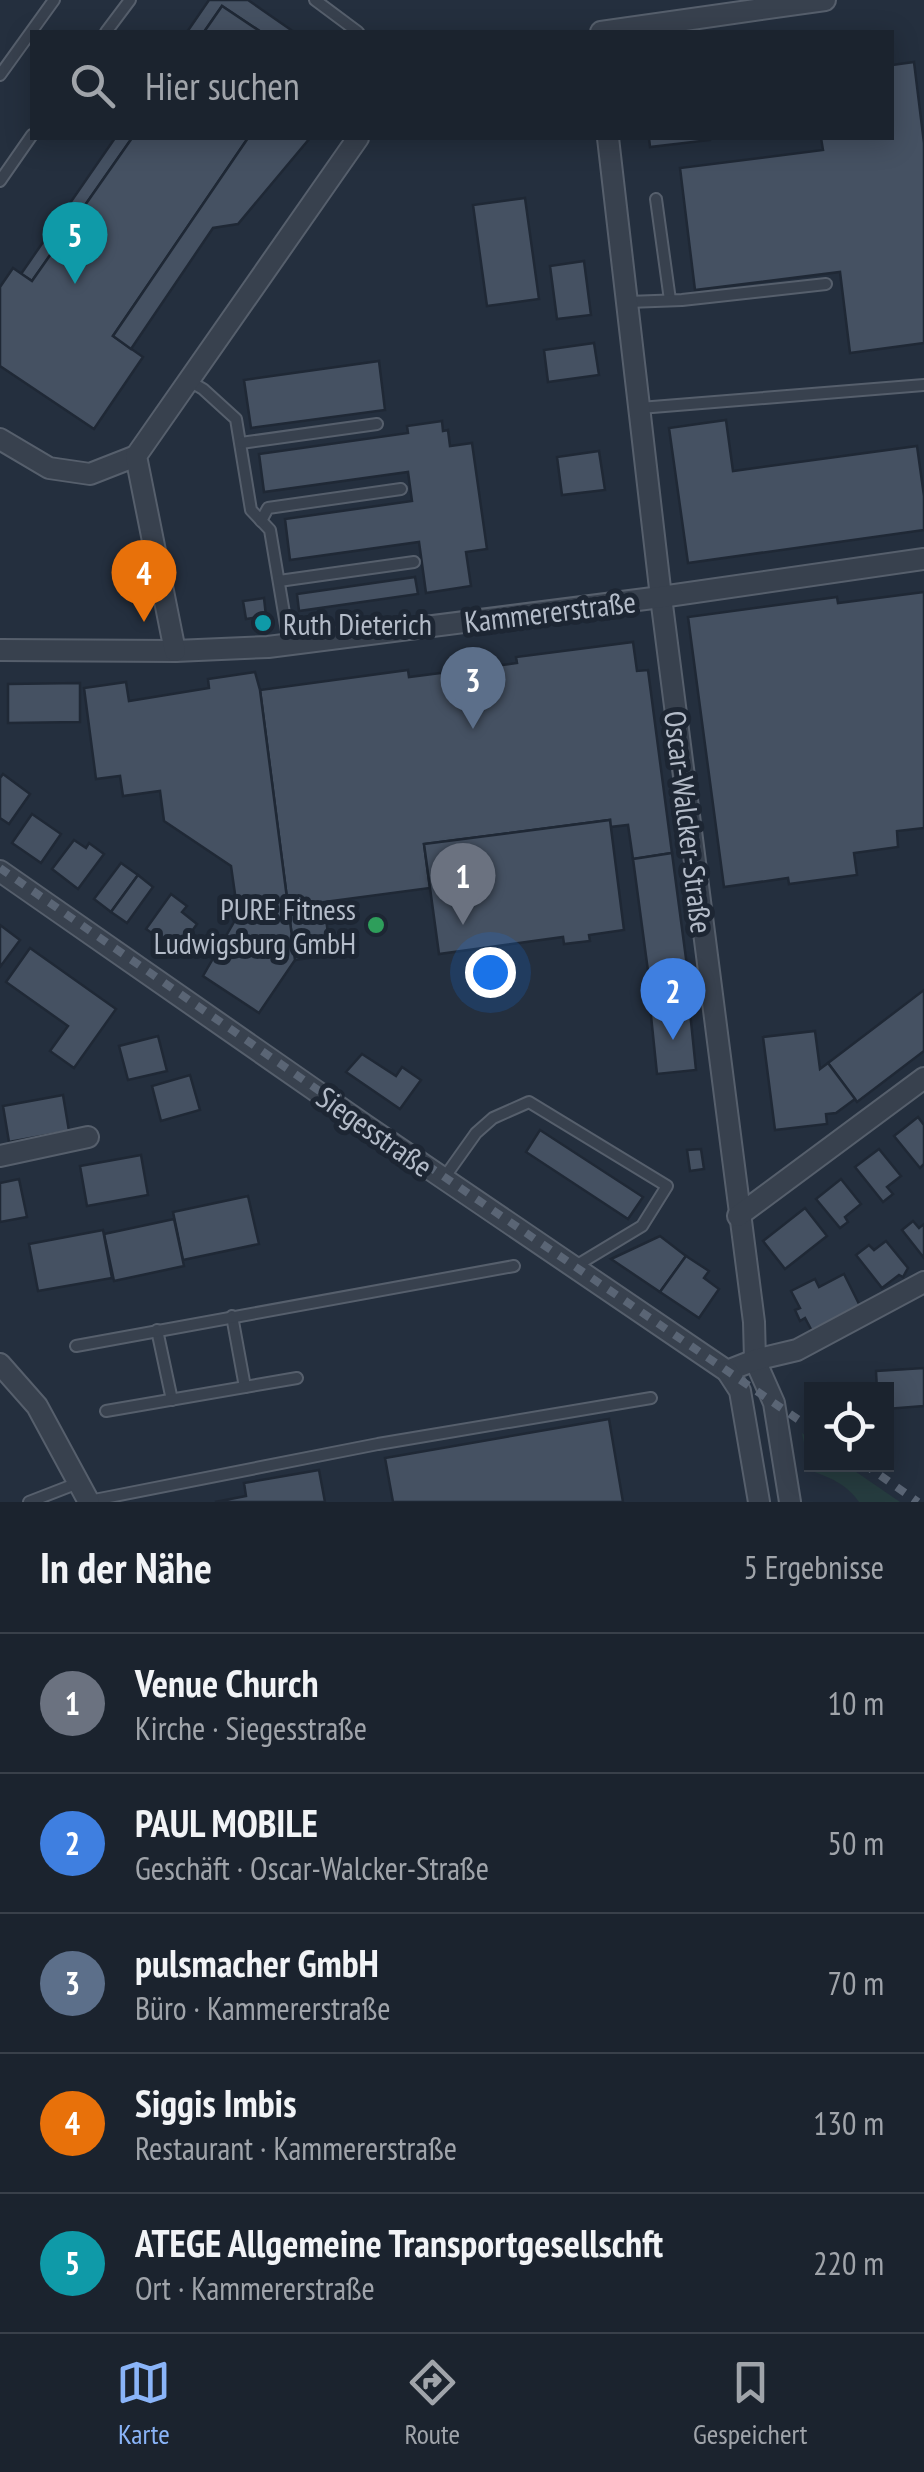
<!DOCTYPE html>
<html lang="de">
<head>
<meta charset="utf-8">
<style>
	:root { --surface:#1b232e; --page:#242b36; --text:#f1f3f6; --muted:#a0a4aa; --line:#39404a; --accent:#8ab4f8 }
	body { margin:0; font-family:"PT Sans Narrow",sans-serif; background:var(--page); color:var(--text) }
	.controls { position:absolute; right:30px; bottom:30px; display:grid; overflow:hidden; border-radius:0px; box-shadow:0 5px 25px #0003 }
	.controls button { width:90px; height:90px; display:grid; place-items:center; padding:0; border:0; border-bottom:2px solid var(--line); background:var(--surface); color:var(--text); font:50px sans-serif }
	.you { position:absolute; left:490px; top:972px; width:35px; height:35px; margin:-25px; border:8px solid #fff; border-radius:50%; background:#1a73e8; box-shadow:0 0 0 15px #1a73e833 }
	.badge { display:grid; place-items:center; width:65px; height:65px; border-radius:50%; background:var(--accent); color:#fff; font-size:32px; font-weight:700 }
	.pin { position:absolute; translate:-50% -82px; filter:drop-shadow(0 2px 5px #0008) }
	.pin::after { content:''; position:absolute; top:52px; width:35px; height:30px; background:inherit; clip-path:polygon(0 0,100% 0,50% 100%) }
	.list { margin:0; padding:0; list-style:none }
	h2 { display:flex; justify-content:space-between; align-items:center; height:130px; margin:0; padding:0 40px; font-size:42px }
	h2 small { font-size:32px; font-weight:400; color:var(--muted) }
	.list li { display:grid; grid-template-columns:65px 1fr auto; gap:30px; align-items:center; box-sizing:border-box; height:140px; padding:0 40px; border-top:2px solid var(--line) }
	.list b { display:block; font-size:38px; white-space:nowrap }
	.list p { margin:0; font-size:32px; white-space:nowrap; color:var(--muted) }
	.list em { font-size:32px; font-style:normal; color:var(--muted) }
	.icon { flex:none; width:55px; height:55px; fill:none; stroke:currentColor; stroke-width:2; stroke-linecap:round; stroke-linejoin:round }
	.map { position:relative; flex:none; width:924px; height:1502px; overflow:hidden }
	.search { position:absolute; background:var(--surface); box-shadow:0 5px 25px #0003; left:30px; right:30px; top:30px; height:110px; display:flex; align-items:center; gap:25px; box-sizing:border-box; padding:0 35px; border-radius:0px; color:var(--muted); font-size:38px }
	.sheet { height:830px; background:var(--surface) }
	nav { display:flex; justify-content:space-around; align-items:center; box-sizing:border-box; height:140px; border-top:2px solid var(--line); background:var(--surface); font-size:28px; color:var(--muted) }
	nav a { display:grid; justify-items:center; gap:5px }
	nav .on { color:var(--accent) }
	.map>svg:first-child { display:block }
	.green { fill:#263c3f }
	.building { fill:#455162; stroke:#1f2835; stroke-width:2.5 }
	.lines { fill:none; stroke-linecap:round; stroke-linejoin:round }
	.lane-casing { stroke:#565f6c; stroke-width:14 }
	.street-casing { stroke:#565f6c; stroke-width:24 }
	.lane { stroke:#38414e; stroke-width:10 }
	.street { stroke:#38414e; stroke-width:20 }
	.rail { stroke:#5a6575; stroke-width:8; stroke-dasharray:10 10; stroke-linecap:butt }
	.culture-dot { fill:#0f9aa8; stroke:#1d2633; stroke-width:4 }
	.leisure-dot { fill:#2e9e5b; stroke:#1d2633; stroke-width:4 }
	.labels { text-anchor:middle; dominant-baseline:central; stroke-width:10; stroke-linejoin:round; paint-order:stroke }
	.street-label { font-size:30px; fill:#b4bcc9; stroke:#1d2633 }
	.poi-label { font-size:30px; fill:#b4bcc9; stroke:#1d2633; text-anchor:start }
</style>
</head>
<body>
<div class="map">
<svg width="924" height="1502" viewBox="0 0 924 1502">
	<rect width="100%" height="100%" fill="#242f3e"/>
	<path class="green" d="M802,1433L811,1440L812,1464L846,1465L900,1502H859C847,1484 829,1477 809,1470Z"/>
	<g class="building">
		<polygon points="209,0 248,0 294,32 261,32 222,6 204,32 187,32"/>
		<polygon points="222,6 261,32 204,32"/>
		<polygon points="914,62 924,143 924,343 850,353 840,272 695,290 680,168 823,150 821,138 892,138 892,65"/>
		<polygon points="115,138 132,138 32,281 21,274"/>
		<polygon points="132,138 248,138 113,336 143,357 94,429 0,366 0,287 13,268 32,281"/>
		<polygon points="248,138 310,138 238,224 213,228 131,349 113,336"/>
		<polygon points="649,138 710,138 710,140 650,147"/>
		<polygon points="525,198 539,299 487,306 473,205"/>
		<polygon points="584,261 591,315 557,319 550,266"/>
		<polygon points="594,343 599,375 548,382 544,350"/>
		<polygon points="379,361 385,410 251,428 244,380"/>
		<polygon points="726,420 733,471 917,446 924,496 924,530 688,563 669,428"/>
		<polygon points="442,421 443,431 448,430 450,446 472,443 487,549 466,552 471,586 426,593 419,542 290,560 285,519 412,501 408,472 264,492 259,454 408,433 407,426"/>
		<polygon points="599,451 605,490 562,495 557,457"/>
		<polygon points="415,577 418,594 299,611 297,594"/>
		<polygon points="924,592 924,828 897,831 898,847 854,853 857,875 789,884 788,878 724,887 688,617 837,597 838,603"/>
		<polygon points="264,598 266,616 246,619 243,601"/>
		<polygon points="633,642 637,671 648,670 672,853 633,859 628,825 610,827 610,820 424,844 430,888 324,902 329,942 334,942 336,954 295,960 260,690 408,670 409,677 517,663 516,657"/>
		<polygon points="255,672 260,690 295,960 259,1013 203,976 238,915 231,866 164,821 160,791 123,796 120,776 96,779 84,688 126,682 129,701 209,688 208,679"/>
		<polygon points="80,683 80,722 8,723 8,684"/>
		<polygon points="3,774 30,794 9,824 0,818 0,778"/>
		<polygon points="32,814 61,834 41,863 12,843"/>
		<polygon points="610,820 624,930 589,935 590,941 564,944 563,937 439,954 424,844"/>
		<polygon points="74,840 86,848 89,843 104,854 78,889 52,869"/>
		<polygon points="672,853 687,966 648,971 633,859"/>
		<polygon points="121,863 138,875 111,912 94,899"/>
		<polygon points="138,875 153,887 127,923 111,912"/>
		<polygon points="171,894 187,906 182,912 197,924 178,951 146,929"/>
		<polygon points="0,925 20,940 0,967"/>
		<polygon points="30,948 116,1009 74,1068 50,1051 68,1026 6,982"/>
		<polygon points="924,990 924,1051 857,1102 828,1063"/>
		<polygon points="689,1002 696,1070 657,1074 650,1006"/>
		<polygon points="815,1031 820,1069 828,1063 855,1099 836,1113 826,1114 827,1124 775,1130 763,1037"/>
		<polygon points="158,1036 167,1071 128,1080 119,1046"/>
		<polygon points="362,1054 396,1076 402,1067 421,1080 400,1109 346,1072"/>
		<polygon points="190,1075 200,1110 161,1121 152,1086"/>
		<polygon points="63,1095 69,1131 9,1142 3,1106"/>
		<polygon points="918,1117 924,1125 924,1164 920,1168 894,1136"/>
		<polygon points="540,1130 643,1197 628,1219 526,1152"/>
		<polygon points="701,1149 704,1169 690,1171 687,1150"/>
		<polygon points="879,1149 901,1176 887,1187 893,1194 883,1202 855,1167"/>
		<polygon points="141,1155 148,1195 87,1206 80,1166"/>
		<polygon points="19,1179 27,1217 0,1222 0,1183"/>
		<polygon points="841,1179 861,1204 845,1217 848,1222 840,1228 816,1199"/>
		<polygon points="248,1196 259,1244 183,1260 173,1212"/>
		<polygon points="805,1208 827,1236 785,1269 763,1241"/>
		<polygon points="174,1219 184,1266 114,1281 104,1234"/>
		<polygon points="913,1221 919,1228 924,1224 924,1258 902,1230"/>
		<polygon points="103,1230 112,1278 38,1291 29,1244"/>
		<polygon points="660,1236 686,1256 660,1292 611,1259"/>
		<polygon points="886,1241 908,1268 903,1277 899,1275 882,1288 856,1255 869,1245 874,1250"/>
		<polygon points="686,1256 709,1271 704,1278 719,1289 699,1318 660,1292"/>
		<polygon points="844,1274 861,1308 813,1333 805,1318 800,1321 795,1310 800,1308 791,1291 815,1279 819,1287"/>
		<polygon points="924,1368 924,1406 886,1409 886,1390 877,1390 876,1371"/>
		<polygon points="609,1419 623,1502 393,1502 385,1458"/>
		<polygon points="319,1470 325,1502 215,1502 246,1496 244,1483"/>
	</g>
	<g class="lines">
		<defs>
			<g id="lane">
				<polyline points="315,0 358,32"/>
				<polyline points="106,32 130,0"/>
				<polyline points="0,75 54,0"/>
				<polyline points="0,181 32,135"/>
				<polyline points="656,199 670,300"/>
				<polyline points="628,302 682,300 826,284"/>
				<polyline points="189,381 203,389 236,419 251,510 270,530 289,643"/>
				<polyline points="640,408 924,385"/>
				<polyline points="241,443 377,424"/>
				<polyline points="261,521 268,508 401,489"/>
				<polyline points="279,581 414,562"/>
				<polyline points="444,1178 476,1133 493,1118 529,1102 667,1186 642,1226 574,1267"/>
				<polyline points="232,1316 245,1387"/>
				<polyline points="157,1330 172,1400"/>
				<polyline points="76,1346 514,1266"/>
				<polyline points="106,1411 297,1378"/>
				<polyline points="89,1501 378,1444 651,1398"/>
				<polyline points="29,1502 78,1483"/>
			</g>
			<g id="street">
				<polyline points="601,32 825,0"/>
				<polyline points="608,138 661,597 754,1322 755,1360 774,1403 790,1502"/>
				<polyline points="0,439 49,468 90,474 136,456"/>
				<polyline points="0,650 175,651 268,647 661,597 924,559"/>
				<polyline points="175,651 136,456 358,138"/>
				<polyline points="0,871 365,1125 727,1371 755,1360 797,1350 924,1282"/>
				<polyline points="0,1156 88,1137"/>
				<polyline points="738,1216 924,1078"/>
				<polyline points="0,1364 37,1406 89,1502"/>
				<polyline points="727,1371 740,1391 759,1502"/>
			</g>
		</defs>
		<use href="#lane" class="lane-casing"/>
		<use href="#street" class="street-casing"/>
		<use href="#lane" class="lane"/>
		<use href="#street" class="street"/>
		<g class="rail">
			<polyline points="0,868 338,1104 812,1429"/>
			<polyline points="864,1464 918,1502"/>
		</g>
	</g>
	<circle class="culture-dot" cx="263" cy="623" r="10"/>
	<circle class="leisure-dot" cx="376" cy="925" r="10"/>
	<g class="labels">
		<g class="street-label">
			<text transform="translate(550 611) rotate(-7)">Kammererstraße</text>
			<text transform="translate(689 822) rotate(83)">Oscar-Walcker-Straße</text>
			<text transform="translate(375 1131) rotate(35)">Siegesstraße</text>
		</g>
		<g class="poi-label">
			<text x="283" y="623">Ruth Dieterich</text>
			<text x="356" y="908" text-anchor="end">PURE Fitness<tspan x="356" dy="34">Ludwigsburg GmbH</tspan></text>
		</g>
	</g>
</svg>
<div class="controls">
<button><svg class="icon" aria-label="locate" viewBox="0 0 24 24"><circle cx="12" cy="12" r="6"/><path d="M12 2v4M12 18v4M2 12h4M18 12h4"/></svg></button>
</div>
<div class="you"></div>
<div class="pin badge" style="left:463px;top:925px;background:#6b7280">1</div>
<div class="pin badge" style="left:673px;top:1040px;background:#3f7fe0">2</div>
<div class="pin badge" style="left:473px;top:729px;background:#5c6f8a">3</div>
<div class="pin badge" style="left:144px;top:622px;background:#e8710a">4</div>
<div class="pin badge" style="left:75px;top:284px;background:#0f9aa8">5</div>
<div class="search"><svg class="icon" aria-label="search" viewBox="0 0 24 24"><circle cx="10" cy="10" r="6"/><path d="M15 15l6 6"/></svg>Hier suchen</div>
</div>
<section class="sheet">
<h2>In der Nähe<small>5 Ergebnisse</small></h2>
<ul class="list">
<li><span class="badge" style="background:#6b7280">1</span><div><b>Venue Church</b><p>Kirche · Siegesstraße</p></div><em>10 m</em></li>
<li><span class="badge" style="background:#3f7fe0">2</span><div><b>PAUL MOBILE</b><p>Geschäft · Oscar-Walcker-Straße</p></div><em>50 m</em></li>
<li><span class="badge" style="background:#5c6f8a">3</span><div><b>pulsmacher GmbH</b><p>Büro · Kammererstraße</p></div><em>70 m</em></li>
<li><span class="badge" style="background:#e8710a">4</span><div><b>Siggis Imbis</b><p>Restaurant · Kammererstraße</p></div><em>130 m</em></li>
<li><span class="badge" style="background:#0f9aa8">5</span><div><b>ATEGE Allgemeine Transportgesellschft</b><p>Ort · Kammererstraße</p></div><em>220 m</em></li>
</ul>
</section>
<nav>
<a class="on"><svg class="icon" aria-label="map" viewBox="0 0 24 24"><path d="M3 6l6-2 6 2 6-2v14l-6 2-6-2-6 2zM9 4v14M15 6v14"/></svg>Karte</a>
<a><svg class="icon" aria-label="directions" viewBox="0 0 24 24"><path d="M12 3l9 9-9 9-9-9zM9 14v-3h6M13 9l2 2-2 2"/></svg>Route</a>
<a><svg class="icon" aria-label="saved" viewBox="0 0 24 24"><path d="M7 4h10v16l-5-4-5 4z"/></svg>Gespeichert</a>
</nav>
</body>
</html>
